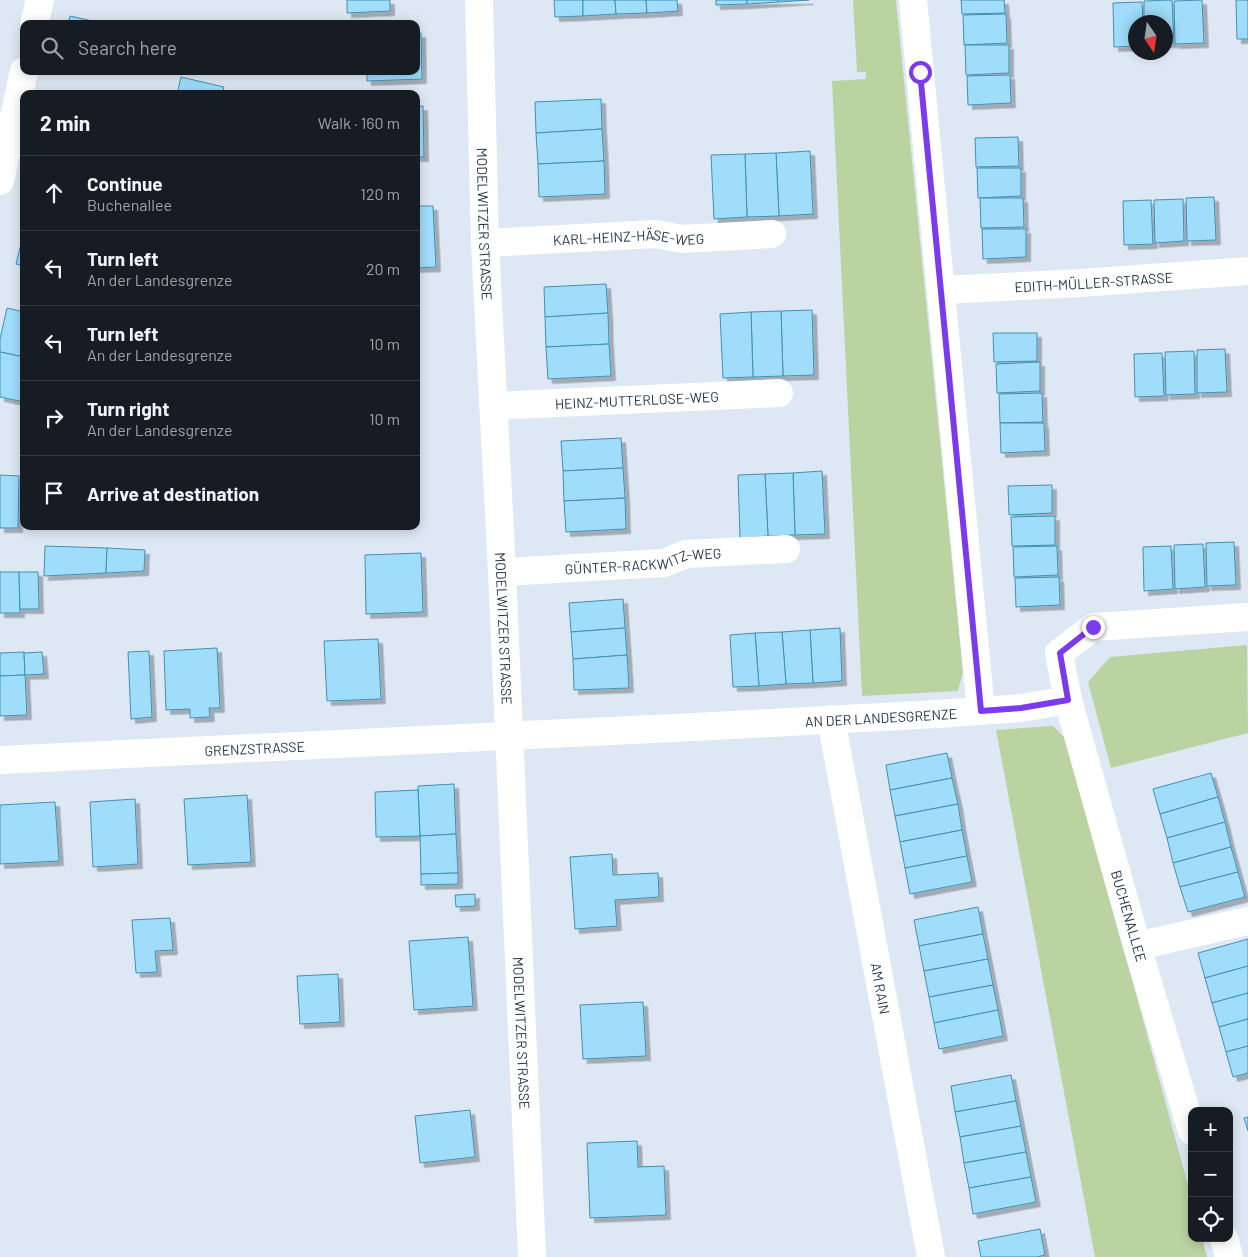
<!DOCTYPE html>
<html lang="en">
<head>
<meta charset="utf-8">
<style>
	:root { --surface:#171b24; --page:#242831; --text:#f1f3f6; --muted:#9ea1a6; --line:#363941 }
	body { margin:0; font-family:Barlow,sans-serif; background:var(--page); color:var(--text) }
	.controls { position:absolute; right:15px; bottom:15px; display:grid; overflow:hidden; border-radius:10px; box-shadow:0 2px 12px #0003 }
	.controls button { width:45px; height:45px; display:grid; place-items:center; padding:0; border:0; border-bottom:1px solid var(--line); background:var(--surface); color:var(--text); font:25px sans-serif }
	.compass { position:absolute; left:1128px; top:15px; width:45px; height:45px; border-radius:50%; background:var(--surface); box-shadow:0 2px 12px #0003; rotate:167deg }
	.stop { position:absolute; width:15px; height:15px; margin:-11px; border:4px solid #7c3aed; border-radius:50%; background:#fff }
	.stop.end { background:#7c3aed; border-color:#fff; box-shadow:0 1px 5px #0008 }
	.list { margin:0; padding:0; list-style:none }
	h2 { display:flex; justify-content:space-between; align-items:center; height:65px; margin:0; padding:0 20px; font-size:21px }
	h2 small { font-size:16px; font-weight:400; color:var(--muted) }
	.list li { display:grid; grid-template-columns:32px 1fr auto; gap:15px; align-items:center; box-sizing:border-box; height:75px; padding:0 20px; border-top:1px solid var(--line) }
	.list b { display:block; font-size:19px; white-space:nowrap }
	.list p { margin:0; font-size:16px; white-space:nowrap; color:var(--muted) }
	.list em { font-size:16px; font-style:normal; color:var(--muted) }
	.icon { flex:none; width:28px; height:28px; fill:none; stroke:currentColor; stroke-width:2; stroke-linecap:round; stroke-linejoin:round }
	.map { position:relative; flex:none; width:1248px; height:1257px; overflow:hidden }
	.search { position:absolute; background:var(--surface); box-shadow:0 2px 12px #0003; left:20px; top:20px; width:400px; height:55px; display:flex; align-items:center; gap:12px; box-sizing:border-box; padding:0 18px; border-radius:10px; color:var(--muted); font-size:19px }
	.panel { position:absolute; background:var(--surface); box-shadow:0 2px 12px #0003; left:20px; top:90px; width:400px; height:440px; border-radius:10px }
	.map>svg:first-child { display:block }
	.green { fill:#bad3a1 }
	.building { fill:#9fddfb; stroke:#4090b3; filter:url(#shadow) }
	.lines { fill:none; stroke-linecap:round; stroke-linejoin:round }
	.minor { stroke:#fff; stroke-width:28 }
	.route { stroke:#7c3aed; stroke-width:6 }
	.labels { text-anchor:middle; dominant-baseline:central; stroke-width:5; stroke-linejoin:round; paint-order:stroke }
	.street-label { font-size:14px; fill:#1c3146; stroke:#fff }
</style>
</head>
<body>
<div class="map">
<svg width="1248" height="1257" viewBox="0 0 1248 1257">
	<defs>
		<filter id="shadow"><feDropShadow dx="4.5" dy="4.5" stdDeviation="0" flood-color="#0004"/></filter>
	</defs>
	<rect width="100%" height="100%" fill="#dee8f4"/>
	<g class="green">
		<polygon points="853,0 896,0 963,672 958,691 862,696 832,81 866,79 866,72 857,72"/>
		<polygon points="1247,645 1248,733 1111,768 1088,682 1110,657"/>
		<polygon points="1053,726 1067,740 1192,1200 1192,1238 1202,1238 1207,1257 1095,1257 996,730"/>
	</g>
	<g class="building">
		<polygon points="347,0 390,0 390,11 347,13"/>
		<polygon points="554,0 583,0 583,16 555,17"/>
		<polygon points="583,0 615,0 616,14 583,16"/>
		<polygon points="615,0 646,0 647,13 616,14"/>
		<polygon points="646,0 677,0 678,11 647,13"/>
		<polygon points="716,0 747,0 747,4 716,5"/>
		<polygon points="747,0 778,0 778,2 747,4"/>
		<polygon points="778,0 809,0 778,2"/>
		<polygon points="961,0 1004,0 1005,13 962,14"/>
		<polygon points="1172,0 1174,43 1166,43 1166,22 1144,22 1144,1"/>
		<polygon points="1202,0 1204,43 1175,44 1174,1"/>
		<polygon points="1236,0 1248,0 1248,39 1237,39"/>
		<polygon points="1142,2 1143,22 1136,22 1136,46 1114,47 1113,3"/>
		<polygon points="1006,14 1007,43 964,45 963,15"/>
		<polygon points="70,16 106,24 68,24"/>
		<polygon points="421,33 422,79 367,81 367,71 416,71 416,34"/>
		<polygon points="965,45 1009,45 1009,73 966,75"/>
		<polygon points="1010,75 1011,103 968,105 967,76"/>
		<polygon points="181,77 224,87 222,94 177,94"/>
		<polygon points="601,99 602,129 536,133 535,102"/>
		<polygon points="423,106 424,157 416,157 416,107"/>
		<polygon points="602,129 604,161 538,164 536,133"/>
		<polygon points="1018,137 1019,166 976,167 975,138"/>
		<polygon points="810,151 813,214 779,216 776,153"/>
		<polygon points="776,153 779,216 747,217 745,154"/>
		<polygon points="745,154 747,217 714,219 711,155"/>
		<polygon points="604,161 605,194 539,197 538,164"/>
		<polygon points="977,168 1021,168 1021,196 978,198"/>
		<polygon points="1214,197 1216,240 1187,241 1186,198"/>
		<polygon points="980,198 1023,198 1024,227 981,228"/>
		<polygon points="1183,199 1184,241 1155,243 1154,200"/>
		<polygon points="1151,200 1153,244 1124,245 1123,201"/>
		<polygon points="416,206 433,206 436,267 416,268"/>
		<polygon points="982,229 1026,229 1026,257 983,259"/>
		<polygon points="24,232 24,266 16,264"/>
		<polygon points="606,284 608,313 545,317 544,287"/>
		<polygon points="7,308 24,312 24,357 0,352 0,339"/>
		<polygon points="812,310 814,375 783,376 781,311"/>
		<polygon points="781,311 783,376 753,377 751,312"/>
		<polygon points="751,312 753,377 723,378 720,314"/>
		<polygon points="608,313 609,344 546,347 545,317"/>
		<polygon points="993,333 1037,333 1037,361 994,362"/>
		<polygon points="609,344 611,376 548,379 546,347"/>
		<polygon points="1225,349 1227,392 1197,393 1197,350"/>
		<polygon points="1194,351 1195,394 1166,395 1165,352"/>
		<polygon points="0,352 24,357 24,402 0,397"/>
		<polygon points="1162,353 1164,396 1135,397 1134,354"/>
		<polygon points="1040,362 1040,391 997,393 996,364"/>
		<polygon points="1042,393 1043,422 1000,423 999,394"/>
		<polygon points="1000,423 1044,423 1045,451 1001,453"/>
		<polygon points="621,438 623,468 563,471 561,441"/>
		<polygon points="623,468 625,498 564,501 563,471"/>
		<polygon points="822,471 825,534 795,535 793,473"/>
		<polygon points="793,473 795,535 768,536 765,474"/>
		<polygon points="765,474 768,536 740,538 738,475"/>
		<polygon points="0,475 19,476 18,528 0,528"/>
		<polygon points="1052,485 1052,513 1009,515 1008,486"/>
		<polygon points="625,498 626,529 566,532 564,501"/>
		<polygon points="1055,516 1055,545 1012,546 1011,517"/>
		<polygon points="1234,542 1236,585 1207,586 1206,543"/>
		<polygon points="1203,544 1205,587 1175,589 1174,545"/>
		<polygon points="45,546 107,548 106,573 44,576"/>
		<polygon points="1057,546 1058,575 1014,577 1013,547"/>
		<polygon points="1171,546 1173,589 1144,591 1143,547"/>
		<polygon points="107,548 145,550 144,571 106,573"/>
		<polygon points="421,553 423,612 366,614 365,555"/>
		<polygon points="0,572 19,572 20,613 0,613"/>
		<polygon points="19,572 38,572 39,609 20,609"/>
		<polygon points="1059,577 1060,605 1016,607 1015,578"/>
		<polygon points="623,599 625,628 571,632 569,603"/>
		<polygon points="625,628 627,655 573,659 571,632"/>
		<polygon points="840,628 842,681 813,683 810,630"/>
		<polygon points="810,630 813,683 786,684 782,632"/>
		<polygon points="782,632 786,684 759,686 755,633"/>
		<polygon points="755,633 759,686 733,687 730,635"/>
		<polygon points="378,639 381,699 327,701 324,641"/>
		<polygon points="217,648 220,708 209,708 210,717 190,718 190,709 166,710 164,651"/>
		<polygon points="149,651 152,717 131,719 128,652"/>
		<polygon points="24,652 25,675 0,676 0,653"/>
		<polygon points="42,652 44,674 25,675 24,653"/>
		<polygon points="627,655 629,688 574,690 573,659"/>
		<polygon points="25,675 27,715 0,716 0,676"/>
		<polygon points="947,753 952,778 890,790 886,765"/>
		<polygon points="1211,773 1218,797 1160,814 1153,789"/>
		<polygon points="952,778 958,804 895,816 890,790"/>
		<polygon points="454,784 456,834 420,836 418,786"/>
		<polygon points="418,790 420,836 376,837 375,792"/>
		<polygon points="247,795 251,862 188,865 184,799"/>
		<polygon points="1218,797 1225,822 1167,838 1160,814"/>
		<polygon points="135,799 138,864 93,867 90,802"/>
		<polygon points="55,802 59,861 0,864 0,805"/>
		<polygon points="958,804 962,830 900,842 895,816"/>
		<polygon points="1225,822 1231,847 1173,863 1167,838"/>
		<polygon points="962,830 967,856 905,868 900,842"/>
		<polygon points="456,834 458,873 421,874 420,836"/>
		<polygon points="1231,847 1238,872 1180,887 1173,863"/>
		<polygon points="612,854 613,875 658,873 659,897 615,900 617,926 575,929 570,857"/>
		<polygon points="967,856 972,882 910,894 905,868"/>
		<polygon points="1238,872 1245,897 1188,912 1180,887"/>
		<polygon points="458,873 458,884 421,885 421,874"/>
		<polygon points="475,894 475,906 456,907 455,895"/>
		<polygon points="978,907 983,934 919,946 914,920"/>
		<polygon points="170,918 173,950 155,951 157,972 136,973 132,920"/>
		<polygon points="983,934 988,959 924,971 919,946"/>
		<polygon points="468,937 473,1006 414,1010 409,941"/>
		<polygon points="1248,939 1248,966 1205,978 1198,953"/>
		<polygon points="988,959 993,985 929,997 924,971"/>
		<polygon points="1248,966 1248,993 1212,1003 1205,978"/>
		<polygon points="338,974 340,1022 300,1024 297,976"/>
		<polygon points="993,985 998,1010 934,1023 929,997"/>
		<polygon points="1248,993 1248,1019 1219,1027 1212,1003"/>
		<polygon points="643,1002 646,1056 583,1059 580,1005"/>
		<polygon points="998,1010 1003,1036 939,1049 934,1023"/>
		<polygon points="1248,1019 1248,1046 1226,1052 1219,1027"/>
		<polygon points="1248,1046 1248,1073 1233,1077 1226,1052"/>
		<polygon points="1011,1075 1016,1101 955,1112 951,1086"/>
		<polygon points="1016,1101 1021,1126 960,1137 955,1112"/>
		<polygon points="470,1110 475,1157 420,1163 415,1116"/>
		<polygon points="1248,1117 1248,1131 1244,1118"/>
		<polygon points="1021,1126 1026,1152 964,1163 960,1137"/>
		<polygon points="637,1141 638,1167 664,1166 666,1215 590,1218 587,1143"/>
		<polygon points="1026,1152 1031,1177 969,1188 964,1163"/>
		<polygon points="1031,1177 1036,1202 973,1214 969,1188"/>
		<polygon points="1040,1229 1045,1255 1037,1257 981,1257 978,1241"/>
	</g>
	<g class="lines">
		<g class="minor">
			<path id="s1" d="M479,0L485,243L502,572L532,1257"/>
			<polyline points="913,0 981,711"/>
			<polyline points="34,24 40,0"/>
			<polyline points="0,181 24,71"/>
			<path id="s2" d="M485,243L656,234L682,239L772,234"/>
			<path id="s3" d="M942,290L1080,283L1248,271"/>
			<path id="s4" d="M493,406L779,393"/>
			<path id="s5" d="M502,572L664,563L686,554L786,549"/>
			<path id="s6" d="M831,719L931,1257"/>
			<path id="s7" d="M0,760L695,727L937,714L1021,708L1068,700"/>
			<polyline points="1137,946 1248,921"/>
			<polyline points="1192,1131 1137,946 1068,700 1059,653 1093,627 1248,617"/>
			<polyline points="1224,1238 1229,1257"/>
		</g>
	</g>
	<g class="lines">
		<polyline class="route" points="920,72 981,711 1021,708 1068,700 1060,653 1093,627"/>
	</g>
	<g class="labels">
		<g class="street-label">
			<text stroke="none"><textPath href="#s1" startOffset="224">MODELWITZER STRASSE</textPath></text>
			<text stroke="none"><textPath href="#s2" startOffset="144">KARL-HEINZ-HÄSE-WEG</textPath></text>
			<text stroke="none"><textPath href="#s3" startOffset="152">EDITH-MÜLLER-STRASSE</textPath></text>
			<text stroke="none"><textPath href="#s4" startOffset="144">HEINZ-MUTTERLOSE-WEG</textPath></text>
			<text stroke="none"><textPath href="#s5" startOffset="142">GÜNTER-RACKWITZ-WEG</textPath></text>
			<text stroke="none"><textPath href="#s1" startOffset="629">MODELWITZER STRASSE</textPath></text>
			<text stroke="none"><textPath href="#s7" startOffset="882">AN DER LANDESGRENZE</textPath></text>
			<text stroke="none"><textPath href="#s7" startOffset="255">GRENZSTRASSE</textPath></text>
			<text transform="translate(1129 916) rotate(74)">BUCHENALLEE</text>
			<text stroke="none"><textPath href="#s6" startOffset="274">AM RAIN</textPath></text>
			<text stroke="none"><textPath href="#s1" startOffset="1034">MODELWITZER STRASSE</textPath></text>
		</g>
	</g>
</svg>
<div class="controls">
<button>+</button>
<button>−</button>
<button><svg class="icon" aria-label="locate" viewBox="0 0 24 24"><circle cx="12" cy="12" r="6"/><path d="M12 2v4M12 18v4M2 12h4M18 12h4"/></svg></button>
</div>
<svg class="compass" viewBox="-18 -18 36 36"><path d="M0-13l5 13h-10z" fill="#e53935"/><path d="M0 13l5-13h-10z" fill="#9ea1a6"/></svg>
<div class="stop" style="left:920px;top:72px"></div>
<div class="stop end" style="left:1093px;top:627px"></div>
<div class="search"><svg class="icon" aria-label="search" viewBox="0 0 24 24"><circle cx="10" cy="10" r="6"/><path d="M15 15l6 6"/></svg>Search here</div>
<section class="panel">
<h2>2 min<small>Walk · 160 m</small></h2>
<ul class="list">
<li><svg class="icon" aria-label="ahead" viewBox="0 0 24 24"><path d="M12 20V5M6 11l6-6 6 6"/></svg><div><b>Continue</b><p>Buchenallee</p></div><em>120 m</em></li>
<li><svg class="icon" aria-label="left" viewBox="0 0 24 24"><path d="M17 20v-9H6M10 6l-5 5 5 5"/></svg><div><b>Turn left</b><p>An der Landesgrenze</p></div><em>20 m</em></li>
<li><svg class="icon" aria-label="left" viewBox="0 0 24 24"><path d="M17 20v-9H6M10 6l-5 5 5 5"/></svg><div><b>Turn left</b><p>An der Landesgrenze</p></div><em>10 m</em></li>
<li><svg class="icon" aria-label="right" viewBox="0 0 24 24"><path d="M7 20v-9h11M14 6l5 5-5 5"/></svg><div><b>Turn right</b><p>An der Landesgrenze</p></div><em>10 m</em></li>
<li><svg class="icon" aria-label="arrive" viewBox="0 0 24 24"><path d="M6 21V4h12l-3 4 3 4H6"/></svg><div><b>Arrive at destination</b></div></li>
</ul>
</section>
</div>
</body>
</html>
